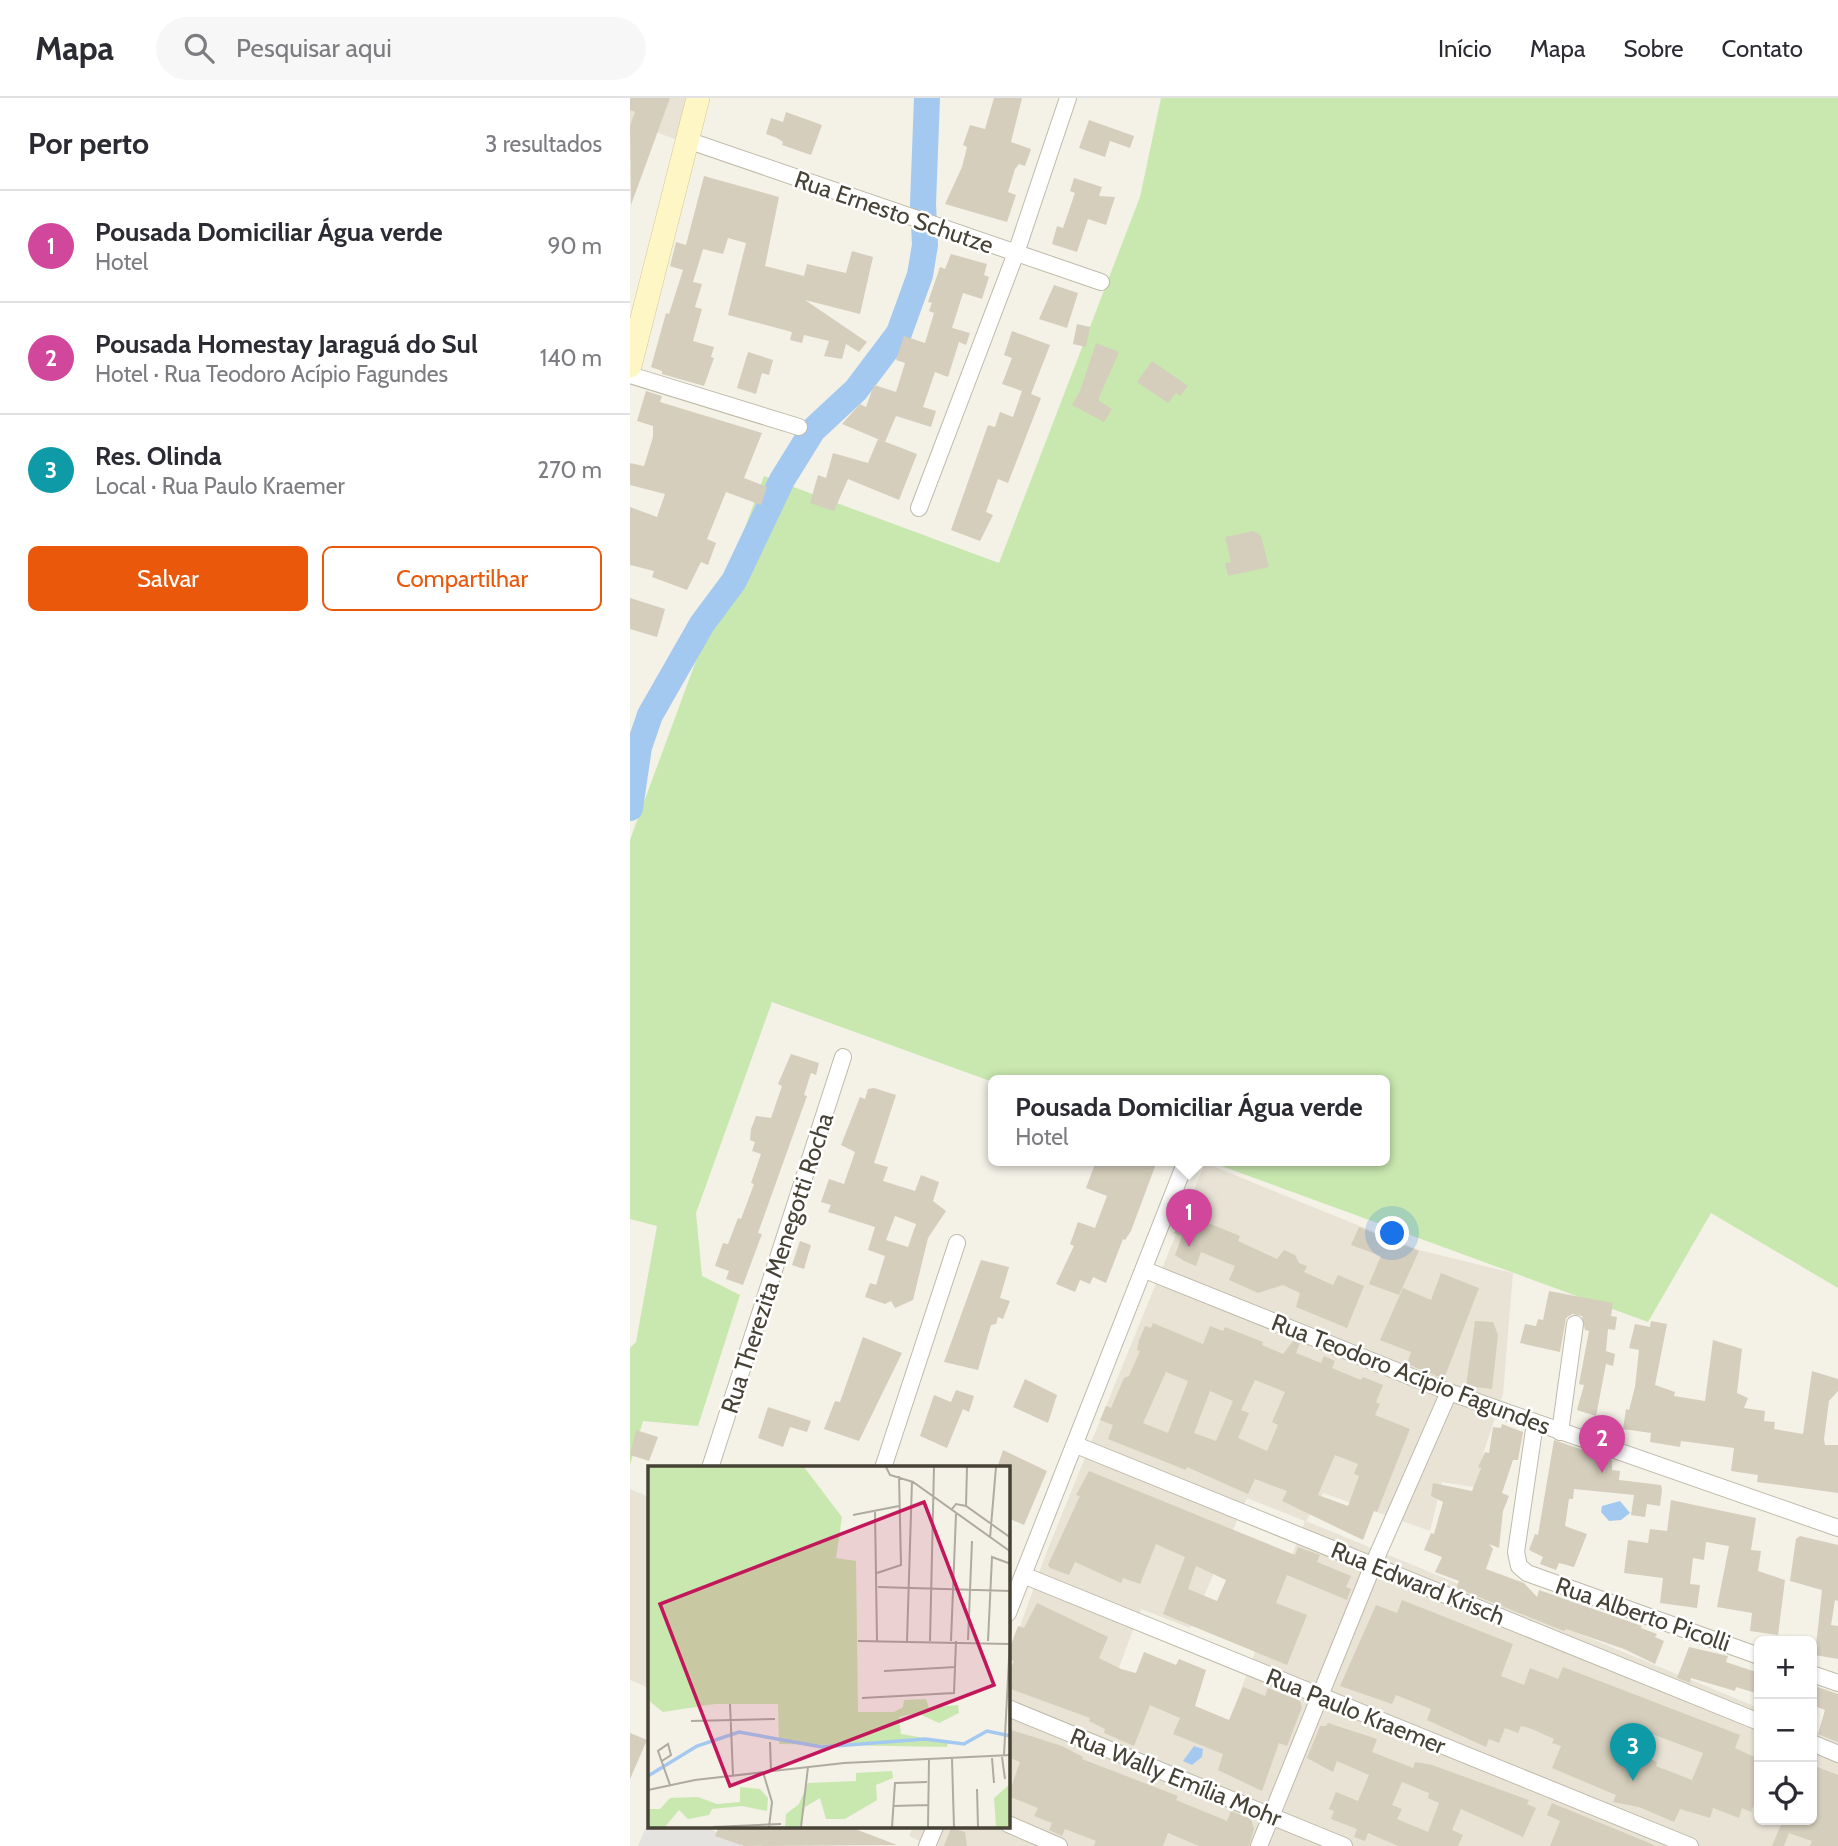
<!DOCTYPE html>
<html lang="pt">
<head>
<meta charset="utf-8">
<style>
	:root { --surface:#fff; --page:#f7f7f7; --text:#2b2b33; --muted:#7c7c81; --line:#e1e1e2; --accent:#ea580c }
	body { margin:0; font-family:Cabin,sans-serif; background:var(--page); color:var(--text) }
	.controls { position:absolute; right:21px; bottom:21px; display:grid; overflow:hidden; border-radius:10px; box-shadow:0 2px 5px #0004 }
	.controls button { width:63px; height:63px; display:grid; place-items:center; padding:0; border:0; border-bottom:2px solid var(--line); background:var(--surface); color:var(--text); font:35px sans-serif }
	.you { position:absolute; left:763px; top:1136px; width:24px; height:24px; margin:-18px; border:5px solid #fff; border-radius:50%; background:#1a73e8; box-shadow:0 0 0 10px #1a73e833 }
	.badge { display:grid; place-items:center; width:46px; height:46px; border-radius:50%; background:var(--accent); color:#fff; font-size:23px; font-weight:700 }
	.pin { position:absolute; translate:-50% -58px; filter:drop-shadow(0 2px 4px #0008) }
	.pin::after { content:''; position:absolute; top:37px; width:24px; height:21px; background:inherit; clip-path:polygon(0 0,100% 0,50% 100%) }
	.popup { position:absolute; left:358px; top:977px; width:402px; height:91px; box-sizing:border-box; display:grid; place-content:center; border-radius:10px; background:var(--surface); filter:drop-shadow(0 2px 5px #0005); font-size:23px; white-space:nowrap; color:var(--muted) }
	.popup b { font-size:26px; color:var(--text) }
	.popup::after { content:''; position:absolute; left:50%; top:100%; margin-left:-14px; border:14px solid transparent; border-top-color:var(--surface) }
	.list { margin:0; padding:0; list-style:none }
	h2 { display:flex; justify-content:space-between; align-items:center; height:91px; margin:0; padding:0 28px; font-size:30px }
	h2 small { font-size:23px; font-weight:400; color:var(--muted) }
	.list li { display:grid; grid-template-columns:46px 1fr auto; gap:21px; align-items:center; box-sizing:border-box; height:112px; padding:0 28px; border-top:2px solid var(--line) }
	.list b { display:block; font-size:26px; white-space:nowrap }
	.list p { margin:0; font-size:23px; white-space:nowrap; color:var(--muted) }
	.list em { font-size:23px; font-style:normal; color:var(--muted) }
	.actions { display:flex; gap:14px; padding:21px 28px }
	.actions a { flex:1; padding:16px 0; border:2px solid var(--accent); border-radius:10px; text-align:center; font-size:24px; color:var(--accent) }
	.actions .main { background:var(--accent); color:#fff }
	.icon { flex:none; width:38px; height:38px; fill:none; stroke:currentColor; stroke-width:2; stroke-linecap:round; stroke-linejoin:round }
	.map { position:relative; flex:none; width:1208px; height:1748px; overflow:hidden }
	header { display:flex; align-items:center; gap:42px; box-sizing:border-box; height:98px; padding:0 35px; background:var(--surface); border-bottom:2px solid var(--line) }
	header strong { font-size:33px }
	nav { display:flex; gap:38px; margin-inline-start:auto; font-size:24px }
	.search { width:490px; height:63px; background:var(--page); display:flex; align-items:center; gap:18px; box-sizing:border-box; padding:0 24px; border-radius:38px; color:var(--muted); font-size:26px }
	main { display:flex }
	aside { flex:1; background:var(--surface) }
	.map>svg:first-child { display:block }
	.residential { fill:#e8e3d5; fill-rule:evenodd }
	.green { fill:#c9e8af }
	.parking { fill:#e5e3df }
	.water { fill:#a3c9f1 }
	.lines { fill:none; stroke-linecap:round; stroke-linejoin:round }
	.river { stroke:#a3c9f1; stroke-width:26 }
	.building { fill:#d5cebc; fill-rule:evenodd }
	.street-casing { stroke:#bfbaa9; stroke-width:18 }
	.secondary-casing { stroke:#d4c996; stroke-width:24 }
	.street { stroke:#fff; stroke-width:16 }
	.secondary { stroke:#fff6c6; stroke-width:23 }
	.labels { text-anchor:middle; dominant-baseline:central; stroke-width:5; stroke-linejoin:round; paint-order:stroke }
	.street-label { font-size:24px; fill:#474236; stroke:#fff }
	.inset-river { fill:none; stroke:#a3c9f1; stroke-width:3.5 }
	.inset-road { fill:none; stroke:#afaba0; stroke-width:2 }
	.view { fill:#c2185b; fill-opacity:0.15; stroke:#c2185b; stroke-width:3.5 }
	.inset-edge { fill:none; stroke:#474236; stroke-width:3.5 }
</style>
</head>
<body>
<header>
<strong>Mapa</strong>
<div class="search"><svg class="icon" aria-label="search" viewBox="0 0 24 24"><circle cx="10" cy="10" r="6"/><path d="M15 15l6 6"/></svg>Pesquisar aqui</div>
<nav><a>Início</a><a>Mapa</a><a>Sobre</a><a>Contato</a></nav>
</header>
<main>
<aside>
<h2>Por perto<small>3 resultados</small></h2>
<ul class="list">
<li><span class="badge" style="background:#d1479c">1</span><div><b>Pousada Domiciliar Água verde</b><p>Hotel</p></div><em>90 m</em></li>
<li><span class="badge" style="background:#d1479c">2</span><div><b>Pousada Homestay Jaraguá do Sul</b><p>Hotel · Rua Teodoro Acípio Fagundes</p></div><em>140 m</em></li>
<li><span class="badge" style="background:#0f9aa8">3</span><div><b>Res. Olinda</b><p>Local · Rua Paulo Kraemer</p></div><em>270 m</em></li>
</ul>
<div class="actions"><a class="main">Salvar</a><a>Compartilhar</a></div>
</aside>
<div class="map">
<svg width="1208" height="1748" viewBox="0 0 1208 1748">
	<rect width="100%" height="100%" fill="#f4f1e7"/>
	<g class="residential">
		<polygon points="0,0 57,0 47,42 0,24"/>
		<path d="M575,1065L789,1152L883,1175L873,1296L851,1362L849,1390L812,1384L800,1433L693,1395L676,1423L1129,1610V1722H1182V1632L1208,1642V1748H301L279,1738L283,1729H378V1546L383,1548L417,1453ZM617,1400L675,1423L594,1636L482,1588L511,1511L560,1530Z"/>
		<polygon points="0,1391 19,1399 19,1590 0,1582"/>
	</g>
	<polygon class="green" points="531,0 1208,0 1208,1190 1081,1115 1018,1224 578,1063 755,1063 755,983 363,984 142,904 66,1115 72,1178 110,1197 68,1328 13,1323 0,1367 0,1250 6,1244 27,1128 0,1121 0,742 134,378 369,465 510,99"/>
	<polygon class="parking" points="19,1722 19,1729 74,1729 113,1744 111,1748 8,1748"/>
	<g class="water">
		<polygon points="990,1403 1000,1415 991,1422 979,1423 971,1414 972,1408"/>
		<polygon points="564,1648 573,1651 572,1659 562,1667 553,1663"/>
	</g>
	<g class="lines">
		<polyline class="river" points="0,710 9,649 20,617 72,526 104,483 152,382 183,332 226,292 269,235 290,177 295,147 293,106 297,0"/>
	</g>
	<g class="building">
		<polygon points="0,0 40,0 1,107 0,27 5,14 0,12"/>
		<polygon points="364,0 392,0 381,44 401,51 395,68 389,66 385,71 378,94 386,97 377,124 315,106 332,69 337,49 333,47 340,27 355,31"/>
		<polygon points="156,14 192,27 181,57 152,47 153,44 147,40 136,36 141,20 153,24"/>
		<polygon points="459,22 504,38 500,50 480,43 475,59 449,50"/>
		<polygon points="74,78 149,99 135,168 174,178 177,166 216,175 222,153 243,159 230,216 175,202 237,244 229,254 216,246 212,261 194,258 199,243 174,237 172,245 160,242 162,234 98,217 116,145 98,140 93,156 73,151 63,184 72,186 65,209 72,211 63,243 84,249 81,259 84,260 74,288 32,276 32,273 21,269 36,215 39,216 53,172 40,168 46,144 56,147"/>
		<polygon points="444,80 472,89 469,98 485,99 476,127 458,121 447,154 422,146 427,128 433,130 445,95 440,93"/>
		<polygon points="321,156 357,166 354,177 359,179 352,201 333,195 322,230 340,235 336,247 329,244 318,279 305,274 293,309 306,313 301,329 266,318 255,344 212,326 230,306 236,309 244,287 266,294 275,265 266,262 274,238 295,245 304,215 299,213 302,205 298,204 310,169 315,171"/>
		<polygon points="424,187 448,195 437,230 409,221"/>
		<polygon points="447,226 460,229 456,249 443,246"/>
		<polygon points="382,233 420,247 401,296 411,300 378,385 368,381 356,414 363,417 350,443 321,432 358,327 365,329 370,314 383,319 392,293 372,286 382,260 374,257"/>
		<polygon points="466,245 489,254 468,302 482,311 474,324 442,307 450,293"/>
		<polygon points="118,254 143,262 139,277 132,275 126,296 107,290"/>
		<polygon points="522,263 558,288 550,298 546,295 538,305 507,284"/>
		<polygon points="16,293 32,298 30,304 132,335 114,380 137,389 131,407 96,394 77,441 86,445 78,467 71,464 57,492 22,479 24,473 0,467 0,409 27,419 35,396 0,387 0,365 14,368 23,339 23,328 7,323"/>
		<polygon points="248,341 287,356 269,402 218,381 204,413 180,405 188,377 196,380 203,355 238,365"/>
		<polygon points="624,433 631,438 639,469 598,478 595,465 601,464 595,439"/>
		<polygon points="0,500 35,511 27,539 0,531"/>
		<polygon points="161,956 189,965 186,977 181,975 174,997 177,998 128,1135 132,1136 113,1187 96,1181 99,1173 85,1168 93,1145 98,1146 108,1120 111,1121 124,1086 121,1085 131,1056 122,1053 125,1044 120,1042 121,1031 126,1018 141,1020 152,988 148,986"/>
		<path d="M244,990L266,997L244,1065L258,1069L253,1083L285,1093L291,1077L309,1084L303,1103L316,1113L298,1140L283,1202L265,1210L261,1203L255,1206L235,1199L240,1185L246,1187L255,1158L238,1152L245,1129L198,1114L201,1107L191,1104L199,1081L214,1086L225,1054L211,1047L230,999L235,1001L238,991ZM265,1118L286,1126L278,1149L256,1142Z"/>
		<polygon points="466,1063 527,1063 501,1133 495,1142 493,1141 476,1185 463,1179 460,1186 450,1182 445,1194 426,1186 444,1148 440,1146 448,1124 465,1130 477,1098 456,1090"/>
		<polygon points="552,1118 574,1129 576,1124 610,1138 608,1143 647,1161 654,1152 665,1157 669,1165 677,1168 674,1174 703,1187 708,1177 734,1188 717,1230 666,1209 670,1195 653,1187 628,1195 599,1182 605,1168 571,1154 566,1168 554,1163 545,1157 552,1138 544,1135"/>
		<polygon points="729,1129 789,1153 769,1197 739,1186 751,1158 721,1147"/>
		<polygon points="170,1143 181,1147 174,1171 162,1167"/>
		<polygon points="351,1162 379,1169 370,1200 380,1203 373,1221 368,1219 366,1226 361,1227 348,1272 314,1264"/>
		<polygon points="811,1175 849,1190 814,1281 777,1266 781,1254 750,1242 773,1190 801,1202"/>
		<polygon points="919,1193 983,1205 981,1218 987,1219 985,1232 978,1231 976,1253 985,1256 983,1268 976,1266 966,1318 947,1312 954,1287 949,1286 959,1233 955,1232 952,1218 942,1216 936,1220 930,1254 890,1245 895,1226 906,1228 908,1221 913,1222"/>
		<polygon points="845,1223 863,1224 868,1237 862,1291 836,1288"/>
		<polygon points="1021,1223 1037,1226 1025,1287 1045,1294 1044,1298 1075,1303 1083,1242 1112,1251 1107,1295 1118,1300 1114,1310 1135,1313 1134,1323 1145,1324 1144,1331 1173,1336 1182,1273 1208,1281 1208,1293 1199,1303 1194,1341 1195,1347 1208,1347 1208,1395 1127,1384 1128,1377 1101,1373 1104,1350 1051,1343 1050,1349 1020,1344 1021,1335 993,1331 996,1311 999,1312 1005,1289 1009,1252 999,1250 1005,1226 1020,1229"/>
		<path d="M523,1225L573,1246L580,1228L593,1233L595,1229L633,1244L632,1247L653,1256L663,1243L670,1245L666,1255L691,1265L694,1258L705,1263L702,1270L731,1282L733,1279L753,1287L746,1304L750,1306L745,1317L780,1331L747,1414L744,1413L733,1442L652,1403L657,1393L625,1381L618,1396L557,1369L556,1372L478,1341L483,1327L470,1322L476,1308L481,1310L494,1280L499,1278L510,1253L507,1252L509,1242L515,1228L521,1230ZM536,1274L558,1283L538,1335L513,1325ZM625,1282L655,1294L642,1324L648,1327L637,1353L608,1340L619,1315L611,1312ZM580,1293L603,1303L586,1343L564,1335ZM705,1357L728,1366L724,1376L729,1378L718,1408L688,1397Z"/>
		<polygon points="233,1239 272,1255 229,1343 194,1331 205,1303 210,1304"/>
		<polygon points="395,1281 427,1297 418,1325 383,1309"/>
		<polygon points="326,1292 344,1298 339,1314 333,1311 317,1350 290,1338 304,1297 321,1304"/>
		<polygon points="138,1309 181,1323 177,1334 160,1329 153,1349 128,1340"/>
		<polygon points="872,1326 893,1334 888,1362 883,1362 872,1395 879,1398 873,1413 869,1450 859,1446 863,1451 856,1471 894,1485 907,1499 909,1492 1012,1528 1011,1530 1027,1536 1025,1539 1034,1543 1025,1566 994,1551 936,1531 934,1533 826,1490 829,1483 805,1474 812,1459 794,1452 801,1435 804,1436 813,1404 801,1398 803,1385 842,1393 851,1370 848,1369 855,1354 859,1355 863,1329 871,1330"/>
		<polygon points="6,1332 28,1339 19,1363 0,1357"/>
		<polygon points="924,1342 982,1362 982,1372 990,1373 989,1382 1031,1387 1032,1392 1030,1408 1017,1406 1015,1419 1001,1417 1004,1397 944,1391 943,1401 939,1401 935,1428 957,1436 944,1469 929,1465 926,1472 910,1466 913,1459 899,1452 905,1436 908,1437"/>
		<polygon points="373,1352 417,1373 394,1427 378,1420 378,1370 367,1370"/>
		<path d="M459,1373L665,1457L668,1449L690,1457L687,1464L721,1478L716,1489L721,1491L717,1502L657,1477L646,1505L677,1517L657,1567L533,1516L555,1459L526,1446L510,1486L493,1480L491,1485L445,1464L439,1477L420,1470L418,1467L450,1398L446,1397ZM566,1468L596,1482L587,1503L558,1491Z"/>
		<polygon points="1041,1402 1126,1420 1121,1452 1131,1453 1128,1473 1155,1482 1148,1537 1120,1533 1122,1515 1087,1509 1099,1448 1076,1444 1074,1462 1063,1460 1060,1486 1070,1487 1067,1510 1030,1505 1033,1480 994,1475 998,1442 1018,1445 1020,1431 1037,1433"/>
		<polygon points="1170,1438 1208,1447 1208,1503 1205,1502 1201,1527 1208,1528 1208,1561 1185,1557 1192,1492 1160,1483 1166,1441"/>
		<path d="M772,1502L883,1546L871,1578L894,1587L900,1570L928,1581L933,1569L1110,1637L1105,1650L1129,1661V1695L1121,1714L1112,1710L1109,1720L1083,1710L1080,1720L1050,1711L1044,1724L1009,1709L983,1704L986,1697L922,1670L931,1648L922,1645L924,1641L902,1631L891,1628L888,1635L875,1630L869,1645L859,1641L856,1649L797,1622L801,1611L766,1597L762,1606L710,1588L746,1507L767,1515ZM1022,1636L1073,1655L1062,1682L1026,1668L1027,1664L1013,1658Z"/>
		<polygon points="407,1505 478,1539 469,1560 491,1571 506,1575 514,1554 546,1567 549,1561 576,1572 565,1608 599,1622 613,1589 635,1598 638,1590 670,1603 672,1609 657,1648 649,1645 632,1693 588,1672 593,1656 543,1636 550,1620 520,1607 504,1648 474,1635 475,1631 459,1623 460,1620 378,1590 378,1576 384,1563 378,1561 381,1547 388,1528 394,1530"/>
		<polygon points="1059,1549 1098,1558 1096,1564 1129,1575 1129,1596 1106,1589 1105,1593 1061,1580 1060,1585 1047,1580"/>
		<polygon points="1182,1587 1208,1596 1208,1644 1188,1636 1195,1612 1182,1607"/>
		<path d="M698,1625L747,1641L742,1654L783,1670L785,1664L802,1667L899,1702L897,1706L906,1710L893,1739L831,1711L822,1732L833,1737L828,1748H768L738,1735L735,1743L724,1739L727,1731L701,1721L704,1713L699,1711L706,1694L728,1703L739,1677L707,1663L703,1674L677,1660L690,1628H696ZM772,1684L799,1695L798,1700L809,1705L798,1734L767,1721L772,1711L762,1707Z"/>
		<polygon points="378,1631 432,1648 453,1659 452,1661 548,1698 546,1702 597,1723 601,1713 621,1721 624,1731 619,1748 569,1748 538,1735 533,1748 464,1748 466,1743 435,1731 432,1738 419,1732 422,1725 404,1718 408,1710 378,1698 390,1664 378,1659"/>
		<polygon points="0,1635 17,1642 0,1681"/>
		<polygon points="1182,1667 1208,1677 1208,1748 1180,1748 1182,1743 1159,1735 1154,1748 1142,1748 1153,1722 1182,1722"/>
		<polygon points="922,1705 1024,1747 1023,1748 920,1748 930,1723 917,1717"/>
		<polygon points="89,1729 220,1729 267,1747 114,1748 85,1738"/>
		<polygon points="321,1730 335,1734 337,1748 314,1748"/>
	</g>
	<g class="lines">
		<defs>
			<g id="street">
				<polyline points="57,42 471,184"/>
				<polyline points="0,277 169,329"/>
				<polyline points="289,410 386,155 438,0"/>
				<polyline points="515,1172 819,1294 1208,1430"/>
				<polyline points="905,1325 886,1454 889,1468 897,1475 1129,1558"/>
				<polyline points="930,1334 945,1226"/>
				<polyline points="446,1347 1129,1624"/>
				<polyline points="80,1370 213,959"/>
				<polyline points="253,1370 327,1145"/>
				<polyline points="393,1477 1060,1748"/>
				<polyline points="378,1515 556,1063"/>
				<polyline points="1182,1576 1208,1585"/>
				<polyline points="378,1610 714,1748"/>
				<polyline points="1182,1645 1208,1656"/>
				<polyline points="378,1726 429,1748"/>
				<polyline points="297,1748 305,1729"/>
				<polyline points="629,1748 743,1467 819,1294"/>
			</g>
			<polyline id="secondary" points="0,268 68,0"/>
		</defs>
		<use href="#street" class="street-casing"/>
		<use href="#secondary" class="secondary-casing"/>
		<use href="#street" class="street"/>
		<use href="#secondary" class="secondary"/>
	</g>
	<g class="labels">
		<g class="street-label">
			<text transform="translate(264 114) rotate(19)">Rua Ernesto Schutze</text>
			<text transform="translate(147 1165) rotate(-72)">Rua Therezita Menegotti Rocha</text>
			<text transform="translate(781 1276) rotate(21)">Rua Teodoro Acípio Fagundes</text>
			<text transform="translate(788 1485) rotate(22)">Rua Edward Krisch</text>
			<text transform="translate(1013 1516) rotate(19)">Rua Alberto Picolli</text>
			<text transform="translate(726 1613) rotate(22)">Rua Paulo Kraemer</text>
			<text transform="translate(546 1679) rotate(22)">Rua Wally Emília Mohr</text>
		</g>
	</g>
	<g transform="translate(18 1368)">
		<rect width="362" height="362" fill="#f4f1e7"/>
		<path d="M0,1H156L194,51L188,92L208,95L210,246H246L255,241L256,234L278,233L281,242L310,239L311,247L291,257L269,247L251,251L253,268L300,276L299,281L131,278L130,238H67L15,246L0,234ZM244,305L245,312L228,319L229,334L197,353H178L172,332L157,341L152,361H137L138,348L151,338L160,317L208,315V307ZM362,318V361H348L346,332ZM92,321L112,323L120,332L119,345L94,340L64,343L61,349L40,353L31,344L17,361H0V343H12L22,332L50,331L69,338L92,336Z" fill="#c9e8af"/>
		<path class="inset-river" d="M0,310L49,280L91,266L174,281L277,273L316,278L339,265L363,270"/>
		<path class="inset-road" d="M238,1L242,9L265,16L363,86M318,40L319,1M304,43L308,38L318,40L363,72M227,45L229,175M205,49L251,40M342,72L348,1M229,107L253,99L251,10M230,121L363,125M320,174L324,75M210,175L361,178M259,175L264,15M282,175L286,1M303,175L308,48M340,175L344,91L363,98M236,205L308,201M214,232L306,227L308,175M82,238L85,309M43,255L127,253M122,276L123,305M356,289L363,154M354,291L357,313M344,292L346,317M304,293L306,361M14,295L23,289L20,278L10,285L22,319M115,306L124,336L121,361M329,323L330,361M0,324L47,314L196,297L363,289M245,340L280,339M65,361L133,358M153,361L160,301M244,361L247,317L279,316M280,361L281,293"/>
		<path class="view" d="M276,36L346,219L82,320L12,138Z"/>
		<rect width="362" height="362" class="inset-edge"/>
	</g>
</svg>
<div class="controls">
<button>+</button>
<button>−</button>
<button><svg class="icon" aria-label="locate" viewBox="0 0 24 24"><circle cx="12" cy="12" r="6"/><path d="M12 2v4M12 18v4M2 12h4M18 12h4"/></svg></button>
</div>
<div class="you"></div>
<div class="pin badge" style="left:559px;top:1149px;background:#d1479c">1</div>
<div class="popup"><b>Pousada Domiciliar Água verde</b>Hotel</div>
<div class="pin badge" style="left:972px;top:1375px;background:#d1479c">2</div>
<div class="pin badge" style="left:1003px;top:1683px;background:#0f9aa8">3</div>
</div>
</main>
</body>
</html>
